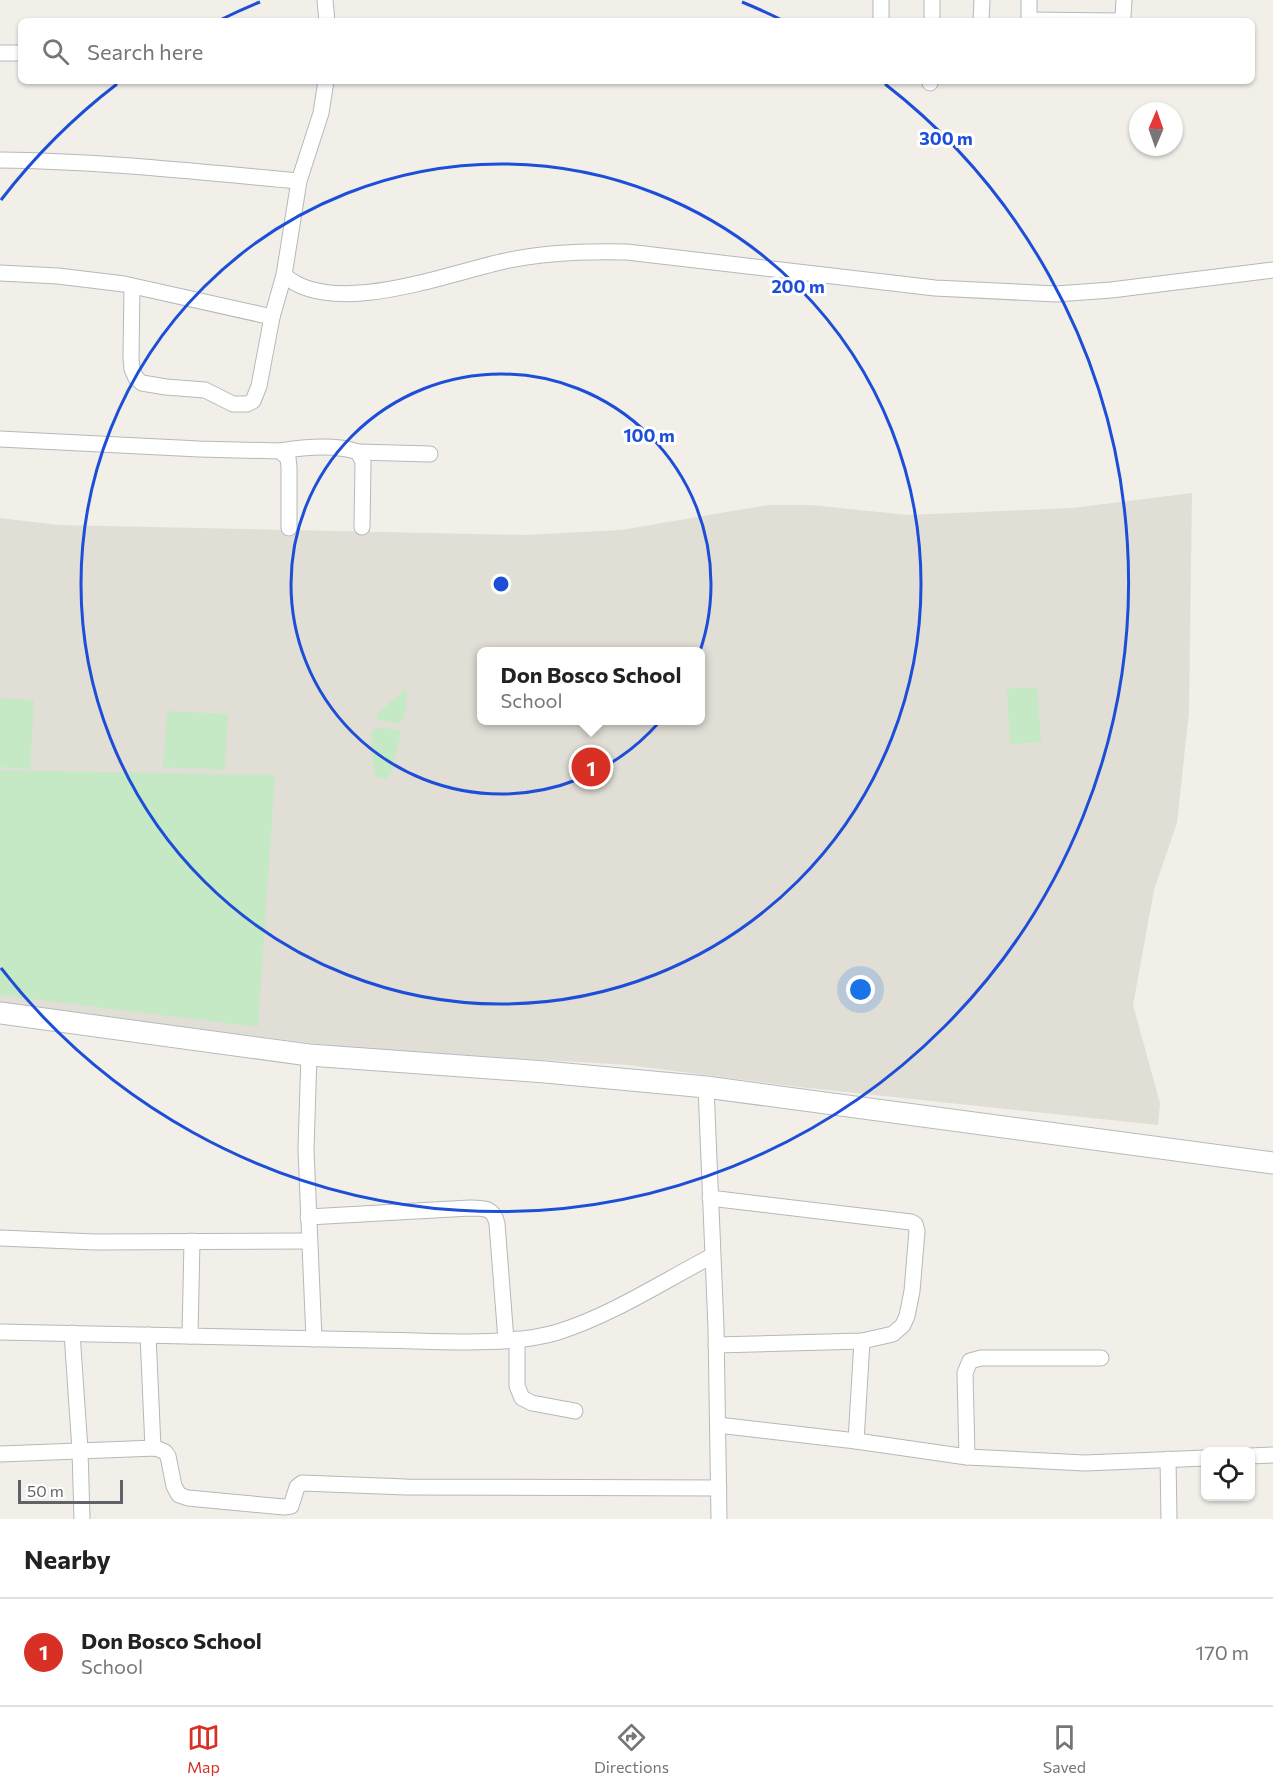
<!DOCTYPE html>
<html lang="en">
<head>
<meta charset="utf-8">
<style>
	:root { --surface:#fff; --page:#f2f2f2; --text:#222; --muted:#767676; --line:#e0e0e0; --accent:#d93025 }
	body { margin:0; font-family:Commissioner,sans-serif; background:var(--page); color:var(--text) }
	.controls { position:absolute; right:18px; bottom:18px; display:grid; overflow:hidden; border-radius:9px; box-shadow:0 2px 4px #0004 }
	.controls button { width:54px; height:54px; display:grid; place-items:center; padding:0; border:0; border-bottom:2px solid var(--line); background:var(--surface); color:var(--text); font:30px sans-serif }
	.compass { position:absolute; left:1129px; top:102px; width:54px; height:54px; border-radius:50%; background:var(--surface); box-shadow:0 2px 4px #0004; rotate:2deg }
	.scale { position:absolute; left:18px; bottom:15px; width:105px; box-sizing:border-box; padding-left:6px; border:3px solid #5f6368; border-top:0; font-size:16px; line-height:21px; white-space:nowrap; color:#5f6368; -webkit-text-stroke:4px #fff; paint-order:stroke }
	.you { position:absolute; left:861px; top:990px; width:21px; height:21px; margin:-15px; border:4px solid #fff; border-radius:50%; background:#1a73e8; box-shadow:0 0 0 9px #1a73e833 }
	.badge { display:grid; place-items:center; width:39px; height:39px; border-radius:50%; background:var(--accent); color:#fff; font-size:20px; font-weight:700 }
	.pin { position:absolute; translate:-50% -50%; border:3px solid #fff; box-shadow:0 2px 6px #0006 }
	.popup { position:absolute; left:477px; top:647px; width:228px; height:78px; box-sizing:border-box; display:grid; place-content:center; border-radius:9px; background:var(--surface); filter:drop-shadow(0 2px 4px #0005); font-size:20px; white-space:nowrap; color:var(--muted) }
	.popup b { font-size:22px; color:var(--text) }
	.popup::after { content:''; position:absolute; left:50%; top:100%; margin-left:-12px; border:12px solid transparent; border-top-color:var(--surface) }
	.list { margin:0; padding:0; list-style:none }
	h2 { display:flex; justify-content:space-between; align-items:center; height:78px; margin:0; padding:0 24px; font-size:26px }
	h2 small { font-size:20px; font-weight:400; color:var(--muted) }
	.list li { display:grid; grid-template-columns:39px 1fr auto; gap:18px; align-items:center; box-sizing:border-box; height:108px; padding:0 24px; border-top:2px solid var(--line) }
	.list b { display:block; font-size:22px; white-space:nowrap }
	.list p { margin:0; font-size:20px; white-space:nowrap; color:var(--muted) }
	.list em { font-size:20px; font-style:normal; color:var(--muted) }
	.icon { flex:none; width:33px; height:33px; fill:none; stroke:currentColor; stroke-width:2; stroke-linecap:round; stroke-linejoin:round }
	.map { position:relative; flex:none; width:1273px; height:1519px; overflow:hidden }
	.search { position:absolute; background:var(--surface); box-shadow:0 2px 4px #0004; left:18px; right:18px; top:18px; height:66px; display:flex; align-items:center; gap:15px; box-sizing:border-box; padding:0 21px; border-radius:9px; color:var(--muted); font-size:22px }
	.sheet { height:186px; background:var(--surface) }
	nav { display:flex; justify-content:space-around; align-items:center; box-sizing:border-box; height:84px; border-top:2px solid var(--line); background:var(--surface); font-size:16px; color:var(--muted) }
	nav a { display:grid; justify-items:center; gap:3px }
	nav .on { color:var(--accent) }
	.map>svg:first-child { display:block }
	.education { fill:#e1ded6; fill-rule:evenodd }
	.green { fill:#c5e8c5 }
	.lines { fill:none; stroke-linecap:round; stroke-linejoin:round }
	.street-casing { stroke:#b5b8bc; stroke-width:17 }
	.secondary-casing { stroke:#b6babf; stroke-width:23 }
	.street { stroke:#fff; stroke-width:15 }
	.secondary { stroke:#fff; stroke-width:21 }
	.ring { fill:none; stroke:#1d4ed8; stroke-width:3 }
	.centre { fill:#1d4ed8; stroke:#fff; stroke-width:3 }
	.ring-label { font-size:18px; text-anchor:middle; font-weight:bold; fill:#1d4ed8; stroke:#fff; stroke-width:6; stroke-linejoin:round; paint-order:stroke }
</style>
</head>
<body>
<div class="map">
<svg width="1273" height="1519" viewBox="0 0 1273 1519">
	<rect width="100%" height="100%" fill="#f1efe8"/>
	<path class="education" d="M1192,493L1189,711L1177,823L1154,890L1133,1005L1160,1103L1158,1125L799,1087L628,1065L350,1048L0,1004V518L58,525L526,535L621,530L768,505H810L909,515L1072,508ZM482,652H700V720H482Z"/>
	<g class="green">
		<polygon points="1037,687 1041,742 1010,744 1007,689"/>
		<path d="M404,690H407V693C406,703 408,718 399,723L377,720L376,715Z"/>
		<polygon points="0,698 34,700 30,769 0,767"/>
		<polygon points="167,711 228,714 225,770 163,767"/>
		<polygon points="378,728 398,729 401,733 391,773 386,779 378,778 374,774 371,734 373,730"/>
		<polygon points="0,770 275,775 258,1027 0,995"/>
	</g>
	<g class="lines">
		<defs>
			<g id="street">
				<polyline points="325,0 327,21"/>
				<polyline points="1029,20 1118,21 1123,17 1124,0"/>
				<polyline points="881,21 881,0"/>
				<polyline points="932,21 932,0"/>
				<polyline points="981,21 982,0"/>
				<polyline points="1029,21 1029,0"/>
				<polyline points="0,53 21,53"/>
				<polyline points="930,83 930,81"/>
				<path d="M0,160C100,161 199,172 299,181"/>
				<polyline points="0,273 58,276 124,284 272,317"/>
				<path d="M284,275C332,319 449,273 505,261C545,252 586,251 627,252L935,288L1056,294L1111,290L1273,270"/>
				<polyline points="132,286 131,357 132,369 136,378 142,383 166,387 205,390 233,404 247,404 253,401 259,386 272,317 284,275 299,181 321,113 326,81"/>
				<polyline points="0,439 199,449 280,451 288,458 289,467 289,528"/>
				<path d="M280,451C304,447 335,444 358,452L363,462L362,527"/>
				<polyline points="358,452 430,454"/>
				<polyline points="309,1055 306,1150 314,1339"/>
				<polyline points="706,1087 716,1328 719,1519"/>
				<polyline points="710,1198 911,1222 915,1224 917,1231 912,1291 907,1316 903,1325 893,1334 862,1341 716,1345"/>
				<path d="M308,1217L470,1208C485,1208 494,1208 497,1224L506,1340"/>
				<polyline points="0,1238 95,1242 308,1241"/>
				<path d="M0,1332C124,1335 248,1338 372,1340C428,1340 505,1348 558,1332C612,1315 662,1282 712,1256"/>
				<polyline points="72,1333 80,1450 82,1519"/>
				<polyline points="148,1335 153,1448"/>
				<polyline points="190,1336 192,1241"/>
				<polyline points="517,1339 517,1386 522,1398 532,1403 575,1411"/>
				<polyline points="718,1425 856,1441 967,1457 1085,1463 1206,1458"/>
				<polyline points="856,1441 862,1341"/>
				<polyline points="0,1454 156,1448 165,1452 168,1456 174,1486 179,1495 188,1498 284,1507 291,1506 297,1487 302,1483 406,1487 719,1488"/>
				<polyline points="1250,1456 1273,1455"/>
				<polyline points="967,1457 965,1373 970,1361 981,1358 1101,1358"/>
				<polyline points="1168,1459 1169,1519"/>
			</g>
			<polyline id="secondary" points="0,1013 309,1055 545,1072 706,1087 1273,1163"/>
		</defs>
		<use href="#street" class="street-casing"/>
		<use href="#secondary" class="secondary-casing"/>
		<use href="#street" class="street"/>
		<use href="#secondary" class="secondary"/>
	</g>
	<g class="ring">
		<circle cx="501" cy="584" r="210"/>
		<circle cx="501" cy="584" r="420"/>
		<path d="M1 200A630 630 0 0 1 117 84M220 20A630 630 0 0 1 260 2M742 2A630 630 0 0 1 782 20M885 84A630 630 0 1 1 1 968"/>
	</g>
	<circle cx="501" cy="584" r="9" class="centre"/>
	<g class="ring-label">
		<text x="946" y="145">300 m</text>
		<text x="798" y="293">200 m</text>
		<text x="649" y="442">100 m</text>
	</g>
</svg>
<div class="controls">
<button><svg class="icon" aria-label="locate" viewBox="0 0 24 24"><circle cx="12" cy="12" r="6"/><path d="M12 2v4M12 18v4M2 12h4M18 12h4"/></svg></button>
</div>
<svg class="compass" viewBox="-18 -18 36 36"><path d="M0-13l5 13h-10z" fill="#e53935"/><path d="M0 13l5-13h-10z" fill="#767676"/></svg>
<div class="scale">50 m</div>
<div class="you"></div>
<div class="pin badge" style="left:591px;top:767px">1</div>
<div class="popup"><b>Don Bosco School</b>School</div>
<div class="search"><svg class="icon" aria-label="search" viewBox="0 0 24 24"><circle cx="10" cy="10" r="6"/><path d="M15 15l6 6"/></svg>Search here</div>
</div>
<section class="sheet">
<h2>Nearby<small></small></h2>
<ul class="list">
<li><span class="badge">1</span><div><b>Don Bosco School</b><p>School</p></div><em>170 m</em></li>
</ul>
</section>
<nav>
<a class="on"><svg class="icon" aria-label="map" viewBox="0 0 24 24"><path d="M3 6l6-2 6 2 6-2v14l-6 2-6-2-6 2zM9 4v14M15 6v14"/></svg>Map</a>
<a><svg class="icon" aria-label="directions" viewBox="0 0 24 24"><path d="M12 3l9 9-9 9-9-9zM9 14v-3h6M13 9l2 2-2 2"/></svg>Directions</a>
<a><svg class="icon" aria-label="saved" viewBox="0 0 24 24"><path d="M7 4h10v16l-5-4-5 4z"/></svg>Saved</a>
</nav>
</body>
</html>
